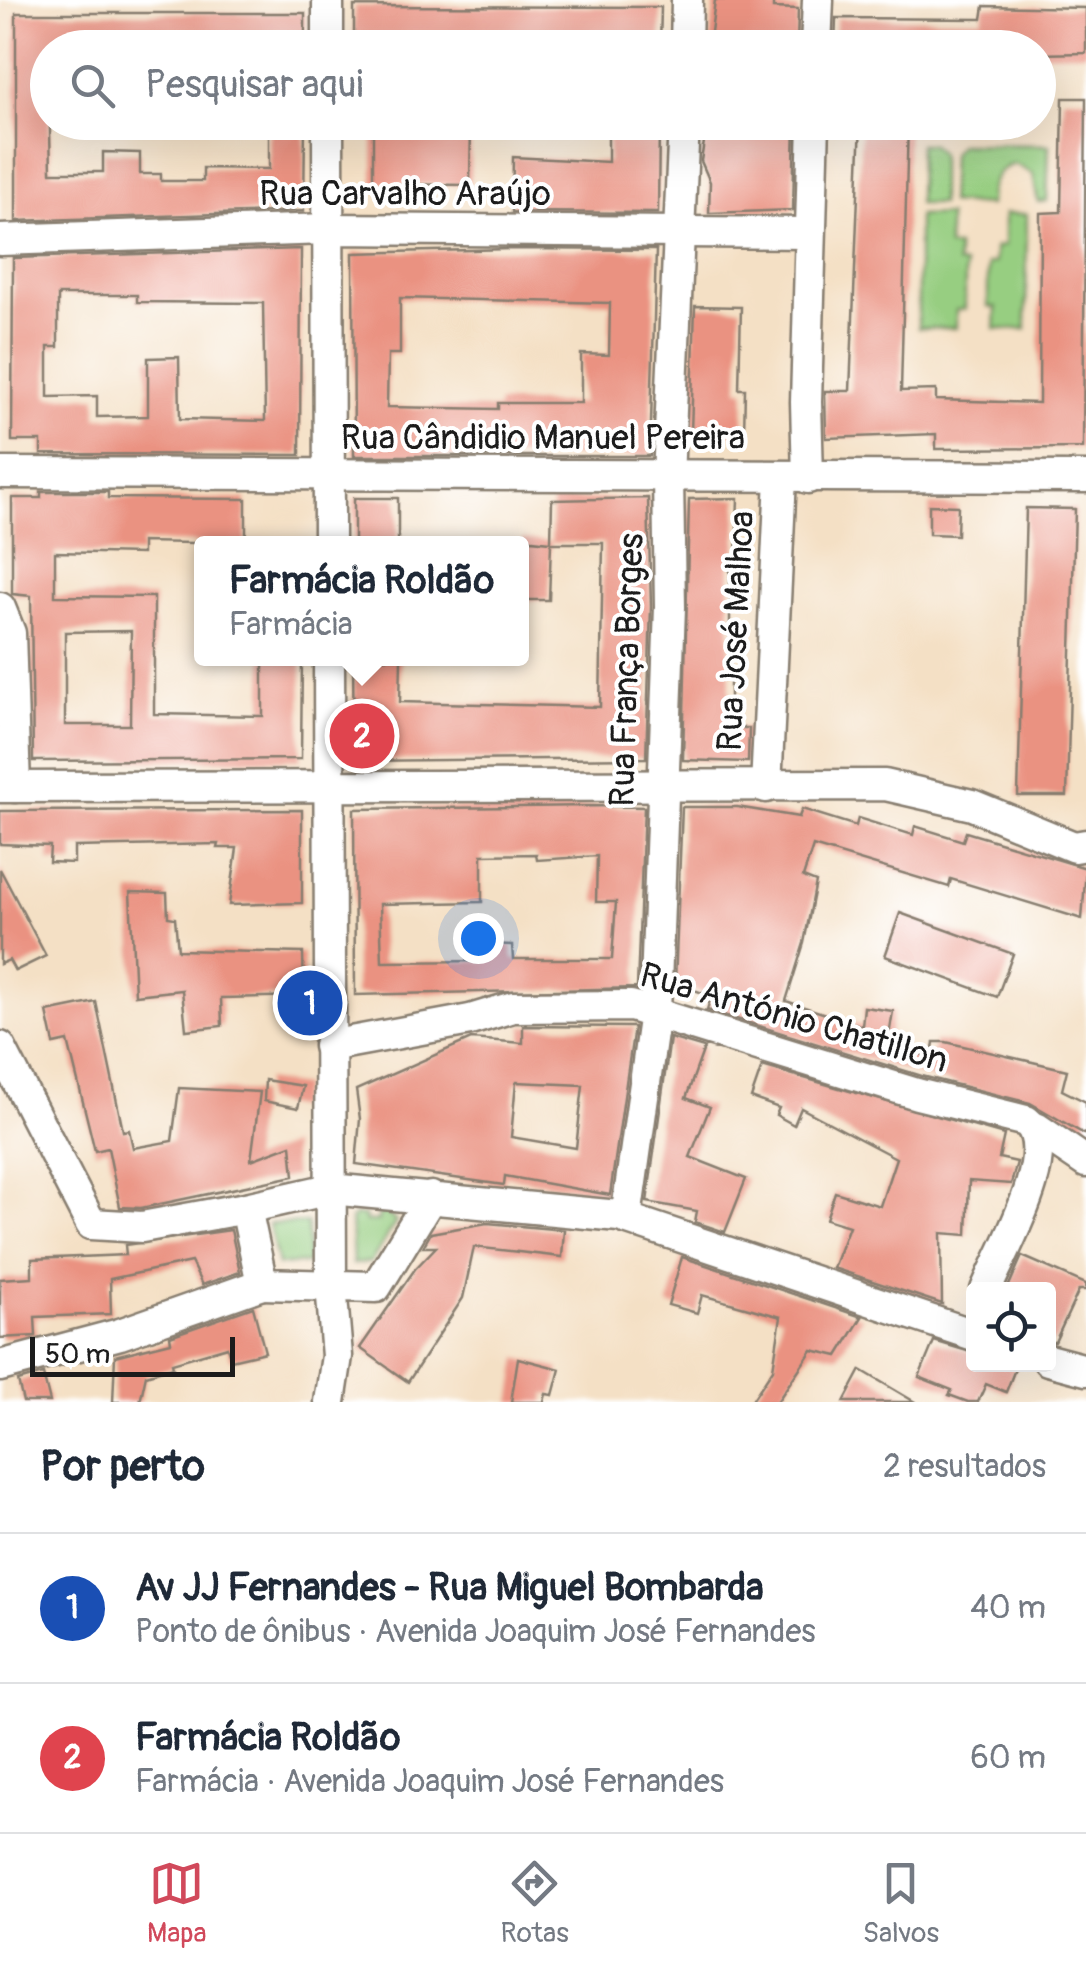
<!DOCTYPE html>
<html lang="pt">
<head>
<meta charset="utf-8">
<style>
	:root { --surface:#fff; --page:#f6f6f7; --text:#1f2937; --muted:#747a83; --line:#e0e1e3; --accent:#d1495b }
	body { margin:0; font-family:Pangolin,sans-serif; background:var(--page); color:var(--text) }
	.controls { position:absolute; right:30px; bottom:30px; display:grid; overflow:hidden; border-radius:10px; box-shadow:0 10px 40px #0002 }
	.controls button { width:90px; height:90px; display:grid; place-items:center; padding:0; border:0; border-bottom:2px solid var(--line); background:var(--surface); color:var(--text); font:50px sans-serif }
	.scale { position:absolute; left:30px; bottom:25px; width:205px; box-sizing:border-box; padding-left:10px; border:5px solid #1c1c1c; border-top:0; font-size:28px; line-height:35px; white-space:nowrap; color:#1c1c1c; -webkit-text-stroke:8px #fff; paint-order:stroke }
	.you { position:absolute; left:478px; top:938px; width:35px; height:35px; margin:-25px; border:8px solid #fff; border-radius:50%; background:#1a73e8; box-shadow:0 0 0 15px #1a73e833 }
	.badge { display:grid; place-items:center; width:65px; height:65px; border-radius:50%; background:var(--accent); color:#fff; font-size:32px; font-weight:700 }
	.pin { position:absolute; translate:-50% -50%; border:5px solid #fff; box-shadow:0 2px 10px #0006 }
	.popup { position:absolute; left:194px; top:536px; width:335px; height:130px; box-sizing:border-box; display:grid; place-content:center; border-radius:10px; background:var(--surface); filter:drop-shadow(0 2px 8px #0005); font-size:32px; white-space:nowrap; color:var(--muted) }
	.popup b { font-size:38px; color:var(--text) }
	.popup::after { content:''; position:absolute; left:50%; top:100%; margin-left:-20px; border:20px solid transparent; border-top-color:var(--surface) }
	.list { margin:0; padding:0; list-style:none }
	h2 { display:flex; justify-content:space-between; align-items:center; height:130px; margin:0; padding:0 40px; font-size:42px }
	h2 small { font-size:32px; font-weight:400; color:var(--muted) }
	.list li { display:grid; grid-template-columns:65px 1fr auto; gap:30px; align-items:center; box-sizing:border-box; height:150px; padding:0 40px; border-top:2px solid var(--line) }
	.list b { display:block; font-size:38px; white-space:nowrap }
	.list p { margin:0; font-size:32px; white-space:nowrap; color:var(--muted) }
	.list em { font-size:32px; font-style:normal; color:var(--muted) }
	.icon { flex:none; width:55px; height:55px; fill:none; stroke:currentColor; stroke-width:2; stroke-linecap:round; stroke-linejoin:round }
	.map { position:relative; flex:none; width:1086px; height:1402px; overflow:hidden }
	.search { position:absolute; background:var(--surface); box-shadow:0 10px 40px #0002; left:30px; right:30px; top:30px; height:110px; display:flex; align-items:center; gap:25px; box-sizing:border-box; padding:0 35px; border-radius:55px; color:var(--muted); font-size:38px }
	.sheet { height:430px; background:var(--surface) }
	nav { display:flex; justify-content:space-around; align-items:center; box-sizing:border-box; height:140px; border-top:2px solid var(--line); background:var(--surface); font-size:28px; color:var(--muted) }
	nav a { display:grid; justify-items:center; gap:5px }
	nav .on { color:var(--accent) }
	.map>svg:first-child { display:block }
	.green { fill:#97ce81; stroke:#5a754e; stroke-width:2.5 }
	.building { fill:#ea9281; fill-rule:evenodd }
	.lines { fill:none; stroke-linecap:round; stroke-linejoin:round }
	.minor-casing { stroke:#887e70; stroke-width:35 }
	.minor { stroke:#fff; stroke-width:30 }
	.labels { text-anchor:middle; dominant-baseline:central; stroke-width:8; stroke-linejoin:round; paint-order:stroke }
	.street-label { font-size:35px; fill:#1c1c1c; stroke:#fff }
</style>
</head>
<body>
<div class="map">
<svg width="1086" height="1402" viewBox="0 0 1086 1402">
	<rect width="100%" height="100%" fill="#fff"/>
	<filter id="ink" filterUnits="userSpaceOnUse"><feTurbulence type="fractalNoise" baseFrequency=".01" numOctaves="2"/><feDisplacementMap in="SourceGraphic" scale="20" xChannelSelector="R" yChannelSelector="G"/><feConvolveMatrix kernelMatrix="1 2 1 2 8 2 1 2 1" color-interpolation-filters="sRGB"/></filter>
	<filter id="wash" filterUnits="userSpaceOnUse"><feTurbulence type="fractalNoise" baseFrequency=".0048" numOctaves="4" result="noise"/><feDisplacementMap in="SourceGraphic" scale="40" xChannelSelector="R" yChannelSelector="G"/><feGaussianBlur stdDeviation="2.25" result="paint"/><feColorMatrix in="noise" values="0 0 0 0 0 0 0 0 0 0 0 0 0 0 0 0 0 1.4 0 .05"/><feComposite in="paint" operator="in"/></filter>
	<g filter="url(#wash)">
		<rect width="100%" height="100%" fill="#f4e0c5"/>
		<g class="green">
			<polygon points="919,144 931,144 940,154 940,204 918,204"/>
			<path d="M960,144L1049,145L1047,201L1038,202L1033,174L1015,164C995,168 989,186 989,205L949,203L951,154Z"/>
			<polygon points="1004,214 1027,214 1026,329 995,329 996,307 988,307 988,264 995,263 995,247 1004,246"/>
			<polygon points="948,215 948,247 957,247 957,264 965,265 965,309 956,310 956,328 918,328 918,216"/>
			<polygon points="387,1213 396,1222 371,1262 353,1264 351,1219 356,1215 365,1216 366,1222 378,1221 379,1214"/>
			<polygon points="307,1223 308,1263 278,1265 269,1224"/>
		</g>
		<g id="blocks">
			<g class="building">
				<polygon points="715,0 773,0 773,8 798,9 797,48 709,48"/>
				<polygon points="354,6 661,7 660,48 508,48 508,42 457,41 457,48 354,48"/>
				<polygon points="984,6 1086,8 1086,53 1038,54 1038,48 835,48 836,18 982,19"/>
				<polygon points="16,13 305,13 305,48 48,48 51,172 103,172 103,152 140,153 140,174 161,174 161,181 203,181 203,168 269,169 269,122 305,122 304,211 16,221"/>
				<polygon points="1063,98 1086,98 1083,448 936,449 936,434 826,438 825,391 850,391 861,122 908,122 901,391 936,390 936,400 1039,403 1040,213 1061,212"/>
				<polygon points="382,122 471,122 470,185 373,184 373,128 382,128"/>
				<polygon points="608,122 659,122 658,213 512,212 513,157 608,162"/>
				<polygon points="707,122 795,122 793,210 709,213 710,182 701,161"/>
				<path d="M301,249L300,455L41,454V441H12L13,258ZM58,295H137V302L263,303L265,421L180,419L179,357L148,358V416L97,417V396L48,397V347H58Z"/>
				<path d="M511,249L656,250L650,456H354L353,253ZM400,298L610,303L609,355L581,354V403H498V409L387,407L388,354H400Z"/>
				<polygon points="695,306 741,307 739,389 745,389 744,434 691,433"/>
				<path d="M41,492H108V498L246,499V544L142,542V554L55,552V596L154,597V714L263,716V658H302L301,759L33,761L31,596L12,594V498H41ZM131,631L130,725H65V632Z"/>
				<rect x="354" y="498" width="44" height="46"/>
				<polygon points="648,498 651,607 646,758 354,761 353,658 401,658 400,702 600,707 603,543 551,543 549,600 522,600 522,539 551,542 552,500"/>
				<polygon points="738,498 736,556 730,556 730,728 749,728 748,762 683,760 689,499"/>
				<polygon points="929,505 958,506 957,535 929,534"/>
				<polygon points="1026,508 1075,509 1067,796 1018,796"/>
				<path d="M592,806L644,807L637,988L355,995L354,809ZM536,854L537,860L597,856L596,902H616L612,959H513L512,945L488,944V961L382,962L380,904L482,902V855Z"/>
				<polygon points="682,807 737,807 799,817 802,809 856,826 858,818 913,835 915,826 963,841 966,832 1086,868 1082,919 951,879 949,887 813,846 803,877 816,882 804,943 786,1001 862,1026 864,1007 893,1011 887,1048 932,1056 934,1042 946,1042 1067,1070 1062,1090 1086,1102 1086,1135 1030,1103 922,1076 707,1010 711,996 675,983"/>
				<polygon points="302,810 302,903 229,905 237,848 218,848 219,844 74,847 74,863 49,862 50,846 0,844 0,811"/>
				<polygon points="0,869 46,956 15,971 9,960 0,964"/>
				<polygon points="130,892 167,893 168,917 175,918 178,950 303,953 304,996 221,998 222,1026 186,1030 182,990 135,995"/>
				<polygon points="900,913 1013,954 997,997 885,956"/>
				<polygon points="96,1002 123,1131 129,1130 133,1148 172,1141 179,1088 260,1092 251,1160 291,1145 294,1176 141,1208 120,1207 108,1148 95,1151 68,1041 54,1044 47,1012"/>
				<path d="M523,1026L634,1027L610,1195L505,1176L504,1185L356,1164L360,1119L356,1090L471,1039L523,1043ZM516,1082L583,1085L576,1148L511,1137Z"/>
				<polygon points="670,1038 704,1048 686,1098 710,1107 690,1157 746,1179 725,1232 695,1222 697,1211 647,1202"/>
				<polygon points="762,1066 1004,1135 999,1158 1017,1162 1011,1184 969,1181 967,1235 941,1233 942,1304 833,1268 849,1226 826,1219 835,1192 880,1206 896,1158 801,1108 794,1125 776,1115 779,1108 751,1098"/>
				<polygon points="265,1080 303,1086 298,1108 264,1101"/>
				<polygon points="487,1223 564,1230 562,1257 474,1247 463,1298 408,1382 360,1348 415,1269 436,1247 423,1247 431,1233"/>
				<polygon points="231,1230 240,1272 202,1285 191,1262 110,1279 111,1314 35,1317 36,1336 0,1338 0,1279 32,1277 32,1259 126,1255 125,1245"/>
				<polygon points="1022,1256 1086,1284 1086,1290 1079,1290 1055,1342 1048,1342 1048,1290 1007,1290"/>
				<polygon points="682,1257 862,1317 838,1356 812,1350 777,1402 751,1402 773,1369 781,1317 702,1295 697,1313 668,1305"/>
				<polygon points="253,1307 265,1352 231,1360 227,1347 172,1363 173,1367 146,1375 140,1402 113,1402 115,1356 171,1342 170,1336"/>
				<polygon points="934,1341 974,1353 974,1364 1017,1364 1006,1392 986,1384 978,1402 968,1402 949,1395 952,1390 919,1377"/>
				<polygon points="518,1358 560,1369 553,1395 546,1394 544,1402 511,1402"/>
				<polygon points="861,1370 915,1402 844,1402"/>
				<polygon points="43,1374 50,1402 23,1402 18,1381"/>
			</g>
		</g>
	</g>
	<g filter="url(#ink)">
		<use href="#blocks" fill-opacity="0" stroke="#887e70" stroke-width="2.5"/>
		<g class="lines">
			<defs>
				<g id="minor">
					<polyline points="328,48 328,0"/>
					<polyline points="686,48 687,0"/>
					<polyline points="816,48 818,0"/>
					<polyline points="328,122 329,544"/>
					<polyline points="0,240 328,229 810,233"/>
					<polyline points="0,473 1086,477"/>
					<polyline points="808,478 806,402 814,122"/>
					<polyline points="0,608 10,633 15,787"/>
					<polyline points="329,658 331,1285 337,1356 330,1402"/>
					<polyline points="0,787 885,785 972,805 1074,847 1086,845"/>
					<polyline points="766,787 781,478"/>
					<path d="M329,1046L470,1020L513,1007L631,1006L917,1094L1026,1121C1062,1150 1001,1253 986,1290"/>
					<polyline points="0,1047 91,1224 142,1227 246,1208"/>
					<polyline points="1036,1128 1086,1162"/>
					<polyline points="431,1197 376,1287 262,1284 246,1208 330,1189 619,1216 974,1335"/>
					<polyline points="626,1218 655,1012 670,607 668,477 684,122"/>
					<polyline points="1048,1360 1086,1370"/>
					<polyline points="0,1366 120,1334 262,1284"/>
				</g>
			</defs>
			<use href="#minor" class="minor-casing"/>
			<use href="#minor" class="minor"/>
		</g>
	</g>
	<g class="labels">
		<g class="street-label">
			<text x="405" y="194">Rua Carvalho Araújo</text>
			<text x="543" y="438">Rua Cândidio Manuel Pereira</text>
			<text transform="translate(736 631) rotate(-87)">Rua José Malhoa</text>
			<text transform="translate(627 670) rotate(-88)">Rua França Borges</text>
			<text transform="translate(794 1018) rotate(16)">Rua António Chatillon</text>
		</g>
	</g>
</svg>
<div class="controls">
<button><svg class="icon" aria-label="locate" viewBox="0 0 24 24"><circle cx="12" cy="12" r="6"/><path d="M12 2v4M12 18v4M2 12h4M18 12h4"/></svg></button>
</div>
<div class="scale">50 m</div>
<div class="you"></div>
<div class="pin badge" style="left:310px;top:1003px;background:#1a4fb4">1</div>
<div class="pin badge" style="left:362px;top:736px;background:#e0444e">2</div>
<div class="popup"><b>Farmácia Roldão</b>Farmácia</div>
<div class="search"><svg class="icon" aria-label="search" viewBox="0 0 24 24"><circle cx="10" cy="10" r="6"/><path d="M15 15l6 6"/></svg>Pesquisar aqui</div>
</div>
<section class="sheet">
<h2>Por perto<small>2 resultados</small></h2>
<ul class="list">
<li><span class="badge" style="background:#1a4fb4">1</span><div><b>Av JJ Fernandes - Rua Miguel Bombarda</b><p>Ponto de ônibus · Avenida Joaquim José Fernandes</p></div><em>40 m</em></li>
<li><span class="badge" style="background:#e0444e">2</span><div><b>Farmácia Roldão</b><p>Farmácia · Avenida Joaquim José Fernandes</p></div><em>60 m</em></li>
</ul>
</section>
<nav>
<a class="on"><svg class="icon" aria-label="map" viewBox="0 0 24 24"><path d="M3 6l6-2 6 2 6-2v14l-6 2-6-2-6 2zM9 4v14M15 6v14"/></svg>Mapa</a>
<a><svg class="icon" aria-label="directions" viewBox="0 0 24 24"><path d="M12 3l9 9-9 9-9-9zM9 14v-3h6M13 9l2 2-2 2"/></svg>Rotas</a>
<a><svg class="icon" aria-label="saved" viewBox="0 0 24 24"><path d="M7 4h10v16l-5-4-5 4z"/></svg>Salvos</a>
</nav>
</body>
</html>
